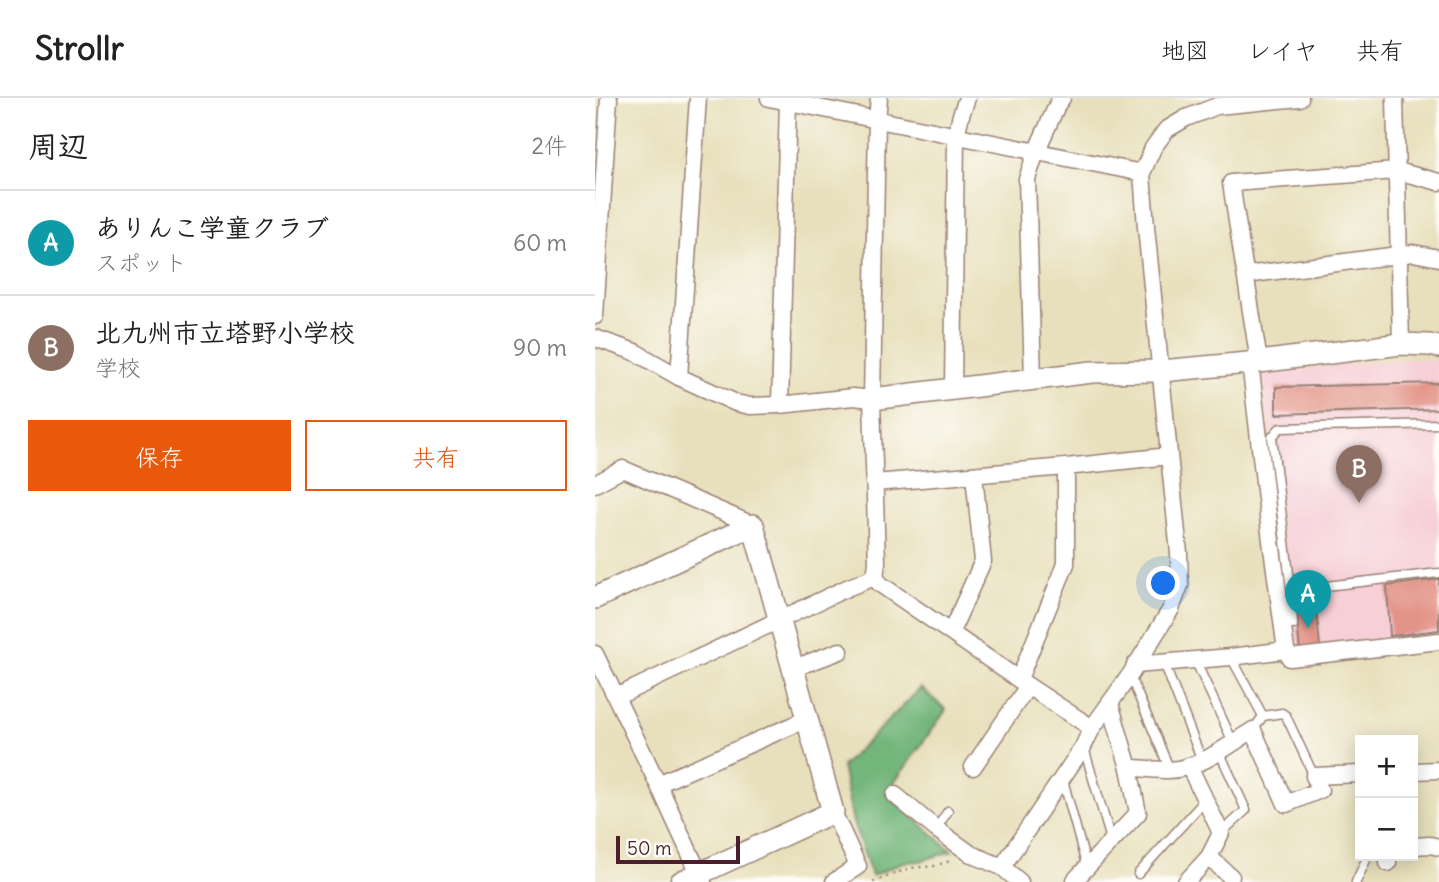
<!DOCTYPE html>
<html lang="ja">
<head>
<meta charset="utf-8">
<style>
	:root { --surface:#fff; --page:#f6f6f6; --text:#222; --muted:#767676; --line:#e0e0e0; --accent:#ea580c }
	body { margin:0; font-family:Delius,"Klee One",sans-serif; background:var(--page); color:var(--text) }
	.controls { position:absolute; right:21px; bottom:21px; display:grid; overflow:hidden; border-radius:0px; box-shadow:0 4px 18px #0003 }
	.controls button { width:63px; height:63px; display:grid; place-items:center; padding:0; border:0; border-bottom:2px solid var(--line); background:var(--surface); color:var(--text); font:35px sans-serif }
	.scale { position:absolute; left:21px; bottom:18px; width:124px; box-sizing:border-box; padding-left:7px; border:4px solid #4a1f2b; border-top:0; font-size:19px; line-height:24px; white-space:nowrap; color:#4a1f2b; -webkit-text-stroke:5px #fdfcf7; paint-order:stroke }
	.you { position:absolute; left:569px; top:486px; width:24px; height:24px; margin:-18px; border:5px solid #fff; border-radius:50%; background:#1a73e8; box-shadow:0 0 0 10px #1a73e833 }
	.badge { display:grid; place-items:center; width:46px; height:46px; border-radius:50%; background:var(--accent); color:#fff; font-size:23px; font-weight:700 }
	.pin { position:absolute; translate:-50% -58px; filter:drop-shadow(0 2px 4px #0008) }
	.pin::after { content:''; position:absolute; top:37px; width:24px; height:21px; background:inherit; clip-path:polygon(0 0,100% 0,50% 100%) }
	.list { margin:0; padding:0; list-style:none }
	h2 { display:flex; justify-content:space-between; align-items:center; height:91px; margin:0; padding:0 28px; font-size:30px }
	h2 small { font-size:23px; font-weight:400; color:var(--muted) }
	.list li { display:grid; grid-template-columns:46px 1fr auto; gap:21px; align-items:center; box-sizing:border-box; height:105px; padding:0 28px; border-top:2px solid var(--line) }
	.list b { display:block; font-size:26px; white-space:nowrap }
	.list p { margin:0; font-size:23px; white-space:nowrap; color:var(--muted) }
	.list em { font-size:23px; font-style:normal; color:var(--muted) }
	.actions { display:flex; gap:14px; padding:21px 28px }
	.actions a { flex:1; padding:16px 0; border:2px solid var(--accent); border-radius:0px; text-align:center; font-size:24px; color:var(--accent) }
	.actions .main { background:var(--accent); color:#fff }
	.map { position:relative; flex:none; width:844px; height:784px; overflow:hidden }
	header { display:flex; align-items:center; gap:42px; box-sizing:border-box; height:98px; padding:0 35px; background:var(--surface); border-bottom:2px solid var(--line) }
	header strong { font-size:33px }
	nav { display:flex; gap:38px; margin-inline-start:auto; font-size:24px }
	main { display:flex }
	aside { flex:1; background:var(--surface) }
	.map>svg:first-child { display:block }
	.built { fill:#f6cfd7 }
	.forest { fill:#73b67a; stroke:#5e6a52; stroke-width:2 }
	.building { fill:#e39488 }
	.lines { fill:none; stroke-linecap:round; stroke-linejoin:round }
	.service-casing { stroke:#998074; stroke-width:11 }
	.minor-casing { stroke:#998074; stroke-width:19 }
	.tertiary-casing { stroke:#998074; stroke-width:24 }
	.path { stroke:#998074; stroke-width:2.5; stroke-dasharray:2 5; stroke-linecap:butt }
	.service { stroke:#fff; stroke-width:8 }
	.minor { stroke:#fff; stroke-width:16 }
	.tertiary { stroke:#fff; stroke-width:21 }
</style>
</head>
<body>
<header>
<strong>Strollr</strong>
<nav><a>地図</a><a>レイヤ</a><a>共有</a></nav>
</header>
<main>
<aside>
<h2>周辺<small>2件</small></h2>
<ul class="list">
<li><span class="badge" style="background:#0f9aa8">A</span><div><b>ありんこ学童クラブ</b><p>スポット</p></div><em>60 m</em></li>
<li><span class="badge" style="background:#8d6e63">B</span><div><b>北九州市立塔野小学校</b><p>学校</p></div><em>90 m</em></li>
</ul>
<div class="actions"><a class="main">保存</a><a>共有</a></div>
</aside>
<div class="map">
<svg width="844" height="784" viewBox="0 0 844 784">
	<rect width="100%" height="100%" fill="#fdfcf7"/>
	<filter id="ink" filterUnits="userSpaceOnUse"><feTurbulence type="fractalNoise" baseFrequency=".0143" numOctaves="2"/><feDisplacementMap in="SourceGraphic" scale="14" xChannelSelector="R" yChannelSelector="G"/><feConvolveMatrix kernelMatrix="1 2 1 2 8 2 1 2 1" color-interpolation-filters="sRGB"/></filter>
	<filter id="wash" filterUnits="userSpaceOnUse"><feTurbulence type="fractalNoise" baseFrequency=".00686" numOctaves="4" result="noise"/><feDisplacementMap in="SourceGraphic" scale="28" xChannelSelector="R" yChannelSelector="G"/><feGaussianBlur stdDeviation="1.57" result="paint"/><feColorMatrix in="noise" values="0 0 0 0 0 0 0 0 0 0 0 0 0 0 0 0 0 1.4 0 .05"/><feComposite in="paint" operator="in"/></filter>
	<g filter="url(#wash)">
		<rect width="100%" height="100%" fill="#e8e0bc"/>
		<polygon class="built" points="807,261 830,261 844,263 844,535 702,552 667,275"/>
		<polygon class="forest" points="326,590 351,612 291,696 357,753 325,763 308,764 277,778 258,724 247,668"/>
		<g id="blocks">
			<g class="building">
				<polygon points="844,285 844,311 681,316 681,289"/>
				<polygon points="844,481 844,532 795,538 792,488"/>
				<polygon points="721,508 725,549 705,552 701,511"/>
			</g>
		</g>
	</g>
	<g filter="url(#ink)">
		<use href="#blocks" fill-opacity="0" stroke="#998074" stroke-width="2"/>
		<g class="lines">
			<defs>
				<g id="service">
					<polyline points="844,326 685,330 677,339 696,492 844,475"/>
					<polyline points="696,492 698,527"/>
					<polyline points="636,559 668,618"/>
					<polyline points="600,562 638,644"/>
					<polyline points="569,565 607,663"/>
					<polyline points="535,578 575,672"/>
					<polyline points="658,632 668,618 687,615 691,618 719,678"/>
					<polyline points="489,650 517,745"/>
					<polyline points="624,653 651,712 626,735"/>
					<polyline points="468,682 492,770"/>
					<polyline points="341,731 353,713"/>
					<polyline points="543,776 611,701"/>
					<polyline points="761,784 771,762"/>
				</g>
				<g id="minor">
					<polyline points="174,0 547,75"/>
					<polyline points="800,0 806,246"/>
					<polyline points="651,177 818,155 844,160"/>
					<polyline points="0,218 14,0"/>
					<polyline points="0,240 40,254 84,279 141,305 155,308 185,307 258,299 277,301"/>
					<polyline points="664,264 636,85 802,73 844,84"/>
					<polyline points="84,279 103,0"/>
					<polyline points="438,281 432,81 441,54 463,5 467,0"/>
					<polyline points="358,292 361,37 366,17 372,0"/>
					<polyline points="185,307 193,3"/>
					<polyline points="279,385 471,369 574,358"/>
					<polyline points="0,386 28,371 158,427"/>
					<polyline points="280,479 282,465 277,301 282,21 284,0"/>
					<polyline points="280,479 285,486 433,588 497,630"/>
					<polyline points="356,534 388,463 379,377"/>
					<polyline points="691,552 695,560 844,543"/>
					<polyline points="0,556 63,686 108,784"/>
					<polyline points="540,567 636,559 691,552 676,443 655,264"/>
					<polyline points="199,570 245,553"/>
					<polyline points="424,581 471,466 471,369"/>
					<polyline points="21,599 254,489 280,479"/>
					<polyline points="594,668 626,735 614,759"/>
					<polyline points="378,669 433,588"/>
					<path d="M534,670C547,670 560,672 573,672C605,671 632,648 658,632L691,706L725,692L719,678L765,676"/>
					<polyline points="818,673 844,672"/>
					<polyline points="63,686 212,621"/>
					<polyline points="300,697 341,731 376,756 407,769 425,784"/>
					<polyline points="238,714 263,768 239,784"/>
					<polyline points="818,748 835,747 844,749"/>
					<polyline points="793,758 793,765"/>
					<polyline points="407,769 488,649 497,630 535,577 576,511 585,487 584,455 551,129 547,75 558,50 571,32 591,20 622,8 705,0"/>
					<polyline points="480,782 543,715 534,670 515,605"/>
					<polyline points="591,784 614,759 636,779"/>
				</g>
				<g id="tertiary">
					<polyline points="277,301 497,274 566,273 664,264 806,246 834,247 844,249"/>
					<polyline points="0,500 158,427 238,714 86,784"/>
				</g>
			</defs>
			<use href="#service" class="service-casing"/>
			<use href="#minor" class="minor-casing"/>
			<use href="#tertiary" class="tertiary-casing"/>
			<polyline class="path" points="278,784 315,770 339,768 358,762"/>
			<use href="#service" class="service"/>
			<use href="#minor" class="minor"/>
			<use href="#tertiary" class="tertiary"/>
		</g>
	</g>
</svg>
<div class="controls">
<button>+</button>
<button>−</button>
</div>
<div class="scale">50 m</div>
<div class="you"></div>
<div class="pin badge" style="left:713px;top:530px;background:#0f9aa8">A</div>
<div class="pin badge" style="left:764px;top:405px;background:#8d6e63">B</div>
</div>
</main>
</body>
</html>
